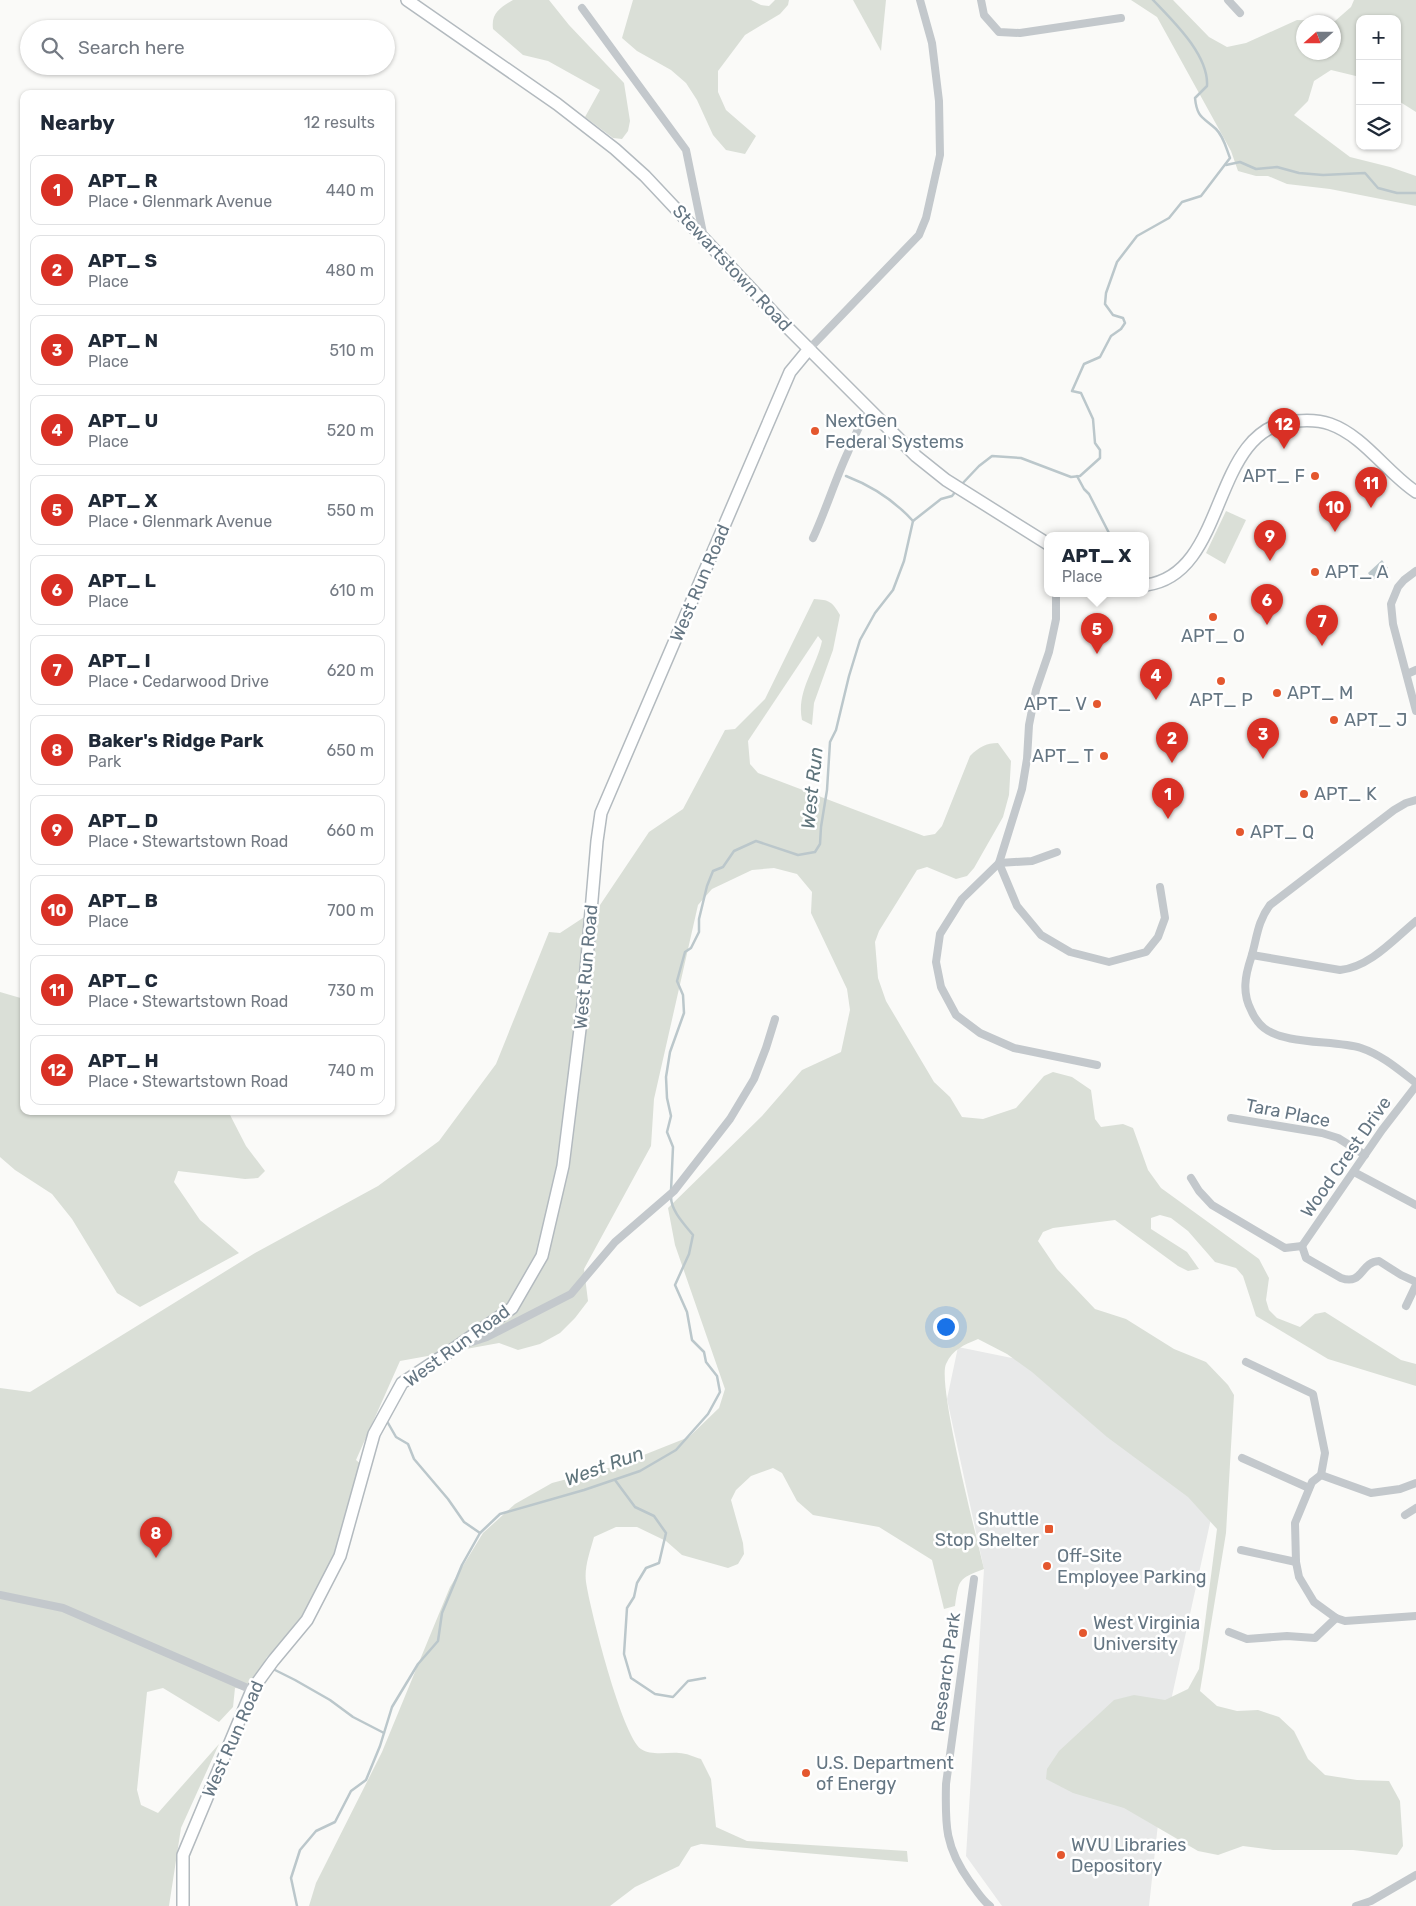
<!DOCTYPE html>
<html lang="en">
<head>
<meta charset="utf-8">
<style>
	:root { --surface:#fff; --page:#f6f6f7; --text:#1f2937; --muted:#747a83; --line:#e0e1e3; --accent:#d93025 }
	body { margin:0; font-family:Rubik,sans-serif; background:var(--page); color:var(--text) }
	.controls { position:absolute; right:15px; top:15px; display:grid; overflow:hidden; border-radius:10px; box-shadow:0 1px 4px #0004 }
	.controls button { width:45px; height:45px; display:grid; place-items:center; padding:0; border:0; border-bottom:1px solid var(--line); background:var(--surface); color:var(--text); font:25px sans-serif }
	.compass { position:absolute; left:1296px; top:15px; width:45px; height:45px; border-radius:50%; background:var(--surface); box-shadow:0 1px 4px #0004; rotate:249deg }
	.you { position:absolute; left:945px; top:1326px; width:18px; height:18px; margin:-12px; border:4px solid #fff; border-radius:50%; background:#1a73e8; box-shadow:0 0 0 8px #1a73e833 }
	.badge { display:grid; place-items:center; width:32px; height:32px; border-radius:50%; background:var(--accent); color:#fff; font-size:16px; font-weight:700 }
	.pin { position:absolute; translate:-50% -41px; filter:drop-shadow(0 1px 2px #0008) }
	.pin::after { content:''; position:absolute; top:26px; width:18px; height:15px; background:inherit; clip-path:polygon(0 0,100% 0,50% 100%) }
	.popup { position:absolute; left:1044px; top:532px; width:105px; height:65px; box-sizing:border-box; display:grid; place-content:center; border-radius:10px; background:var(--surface); filter:drop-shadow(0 1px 4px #0005); font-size:16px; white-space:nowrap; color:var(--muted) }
	.popup b { font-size:19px; color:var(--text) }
	.popup::after { content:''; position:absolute; left:50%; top:100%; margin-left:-10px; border:10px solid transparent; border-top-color:var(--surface) }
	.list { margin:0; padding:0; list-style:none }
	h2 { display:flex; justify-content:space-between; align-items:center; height:65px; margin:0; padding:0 20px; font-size:21px }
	h2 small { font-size:16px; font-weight:400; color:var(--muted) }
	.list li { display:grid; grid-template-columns:32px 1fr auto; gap:15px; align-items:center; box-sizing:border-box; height:70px; margin:0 10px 10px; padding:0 10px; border:1px solid var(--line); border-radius:10px }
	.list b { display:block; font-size:19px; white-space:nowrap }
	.list p { margin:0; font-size:16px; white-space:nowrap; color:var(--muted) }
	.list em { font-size:16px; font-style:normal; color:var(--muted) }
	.icon { flex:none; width:28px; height:28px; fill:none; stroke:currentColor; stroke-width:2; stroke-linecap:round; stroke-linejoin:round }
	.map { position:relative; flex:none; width:1416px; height:1906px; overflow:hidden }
	.search { position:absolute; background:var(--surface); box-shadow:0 1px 4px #0004; left:20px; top:20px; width:375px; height:55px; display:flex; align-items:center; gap:12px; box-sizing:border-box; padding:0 18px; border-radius:28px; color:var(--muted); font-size:19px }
	.panel { position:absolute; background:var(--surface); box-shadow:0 1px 4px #0004; left:20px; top:90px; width:375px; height:1025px; border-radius:10px }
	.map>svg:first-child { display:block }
	.built { fill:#e8e9e9 }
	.green { fill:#dadfd7; fill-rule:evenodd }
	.water { fill:#bbc7cb }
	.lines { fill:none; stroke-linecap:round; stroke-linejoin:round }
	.stream { stroke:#bbc7cb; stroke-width:2.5 }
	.secondary-casing { stroke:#b3babf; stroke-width:14 }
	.street { stroke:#c3c8cc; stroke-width:8 }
	.secondary { stroke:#fff; stroke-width:11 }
	.poi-dot { fill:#e4572e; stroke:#fff; stroke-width:2 }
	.labels { text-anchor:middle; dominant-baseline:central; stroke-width:5; stroke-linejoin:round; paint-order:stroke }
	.street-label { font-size:18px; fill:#657683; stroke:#fff }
	.poi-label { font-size:18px; fill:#657683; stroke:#fff; text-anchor:start }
	.water-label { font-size:19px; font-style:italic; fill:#60757c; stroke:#fff }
</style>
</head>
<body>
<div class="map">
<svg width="1416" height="1906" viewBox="0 0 1416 1906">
	<rect width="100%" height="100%" fill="#fafaf8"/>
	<polygon class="built" points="958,1347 1031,1362 1212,1514 1172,1696 1149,1906 1002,1906 966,1856 984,1569 947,1399"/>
	<g class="green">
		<path d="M513,0H549L569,25L624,83L630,121L628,131L622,139L613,138L585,117L600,90L548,61L523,55L493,29C491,13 500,8 513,0Z"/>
		<polygon points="633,0 751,0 761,5 769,6 775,0 789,0 788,5 780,14 745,35 718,71 718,92 726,110 756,136 745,154 726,150 713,135 697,100 686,83 671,70 637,51 622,38"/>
		<polygon points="853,0 886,0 881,51"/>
		<path d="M1131,0H1173L1209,37L1227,47L1246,43L1297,20L1335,21L1351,7L1354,0H1416V112L1397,100V19H1360V77L1331,70L1314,81L1308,101L1294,115L1350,157L1390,167L1416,176V206L1330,189L1287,184L1268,176H1256L1238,171L1231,151L1157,17ZM1334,22V52H1304V22Z"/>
		<polygon points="1226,511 1246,520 1225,564 1206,553"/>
		<path d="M814,599C829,600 832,601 840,615L833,650L814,703L812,725L802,720C796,692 816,668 822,641L818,636L748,741L750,764L758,773L924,836L935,834L942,826L970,756C979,747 986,743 998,743L1011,761L1009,795L1003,817L974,868L967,876L956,879L927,867L917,870L879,931L875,942L878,978L886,1001L934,1082L950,1097L962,1117L983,1119L1016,1108L1044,1076L1053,1072L1072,1077L1091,1090L1095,1119L1101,1127L1123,1124L1133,1128L1148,1170L1161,1188L1259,1259L1269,1278L1266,1300L1269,1310L1277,1318L1300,1327L1315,1314L1325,1312L1401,1360L1416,1364V1386L1328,1359L1256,1316L1243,1276L1236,1268L1215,1262L1188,1231L1171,1218L1160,1215L1151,1218V1229L1187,1252L1199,1269L1188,1271L1178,1266L1115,1220L1053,1228L1043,1232L1038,1241L1057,1269L1095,1309L1126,1319L1174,1349L1206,1362L1228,1385L1234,1395L1226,1533L1200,1691L1217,1706L1237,1711L1258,1710L1279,1717L1294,1731L1308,1759L1325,1775L1357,1780L1389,1781L1400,1801L1403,1846L1397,1855L1353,1850H1273L1243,1846L1218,1855L1198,1851L1124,1808L1073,1793L1046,1779L1047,1769L1059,1751L1114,1700L1134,1695L1165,1700L1188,1689L1199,1669L1217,1529L1188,1497L1107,1437L1032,1372L1007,1354L978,1339C964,1345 953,1349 946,1364C937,1385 977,1538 984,1569C958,1579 959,1579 955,1606L944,1609L932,1560L879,1527L813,1515L797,1501L782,1473L773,1468L751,1476L736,1490L731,1500L743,1543L744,1554L738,1564L728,1568L682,1555L666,1541L637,1527H616L594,1537C590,1552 584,1567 586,1582C590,1609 622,1736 641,1749C652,1756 667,1752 679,1753C686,1753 694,1757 701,1759L711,1779L716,1827L747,1841L907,1851L908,1862L701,1844L691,1847L679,1866L635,1887L610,1906H309L316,1883L382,1752L450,1587L483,1533L515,1504L552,1483L616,1466L689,1437L719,1408L725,1389L675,1245L668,1208L762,1116L802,1070L841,1052L850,1010L847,989L811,913L812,892L797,874L774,868L752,870L712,889L698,905L654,1099L651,1146L584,1269L588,1301L575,1318L560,1333L540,1344L518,1350L499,1343L400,1361L356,1460L362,1465L331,1570L298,1627L267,1657L252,1690L235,1688L233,1707L219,1722L163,1688L147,1692L137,1790L141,1805L158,1813L219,1744L181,1828L169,1906H0V1388L30,1392L255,1253L378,1186L439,1141L496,1064L549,932L560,933L598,908L649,832L683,809L725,730L735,729L765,699Z"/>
		<polygon points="0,992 24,999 24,1111 228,1111 246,1146 265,1171 258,1178 245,1179 178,1171 174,1182 200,1220 239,1253 140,1307 117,1293 72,1219 52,1194 15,1170 0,1157"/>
	</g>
	<polygon class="water" points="1382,560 1388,568 1373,580 1368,573"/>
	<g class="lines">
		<g class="stream">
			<polyline points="1226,165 1240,162 1256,169 1277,167 1299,173 1323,175 1365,173 1378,188 1397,193 1416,193"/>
			<path d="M846,476C872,486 894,500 913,521"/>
			<polyline points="1077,476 1084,489 1089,494 1110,535"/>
			<path d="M961,485L979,466L992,456L1021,458L1071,477L1080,476L1100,458V450L1095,443L1093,419L1081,393L1072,391L1084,364L1100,357L1111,336L1121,329L1125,323L1123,318L1113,315L1105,304L1106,293L1117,262L1137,236L1169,218L1182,202L1201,196L1230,158C1226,148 1224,137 1216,129C1203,117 1197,118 1195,98L1207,86C1209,55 1173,21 1153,0"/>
			<polyline points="671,1191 673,1147 667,1132 671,1116 667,1098 666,1077 670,1052 684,1013 683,995 677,981 685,952 691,948 699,932 699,919 707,886 713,871 723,867 734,851 756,841 798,855 815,852 820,844 821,827 827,790 830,742 836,730 849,676 860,640 875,613 893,590 904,561 913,521 941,499 952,496 956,491"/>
			<polyline points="388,1423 396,1437 408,1444 414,1459 448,1499 464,1522 480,1533"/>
			<polyline points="615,1480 635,1507 654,1516 666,1533 659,1563 646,1568 637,1583 634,1597 627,1608 624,1654 631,1678 655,1694 673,1697 688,1681 705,1678"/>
			<polyline points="275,1670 295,1680 330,1700 353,1717 384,1733"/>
			<path d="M297,1906L291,1878L300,1850L316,1831L335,1822L351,1791L366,1780L380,1746L392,1707L418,1664L438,1641L442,1613L462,1565L480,1533L500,1514L584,1490L640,1471L676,1450L708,1414L720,1392L717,1376L706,1362L704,1352L692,1340L687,1312L675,1285L689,1254L693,1235C685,1225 671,1211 671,1197"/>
		</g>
		<defs>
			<g id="secondary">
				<polyline points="407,0 557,104 615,149 645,176 788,328 916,456 946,480 1048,544"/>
				<path d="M1146,585C1230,574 1209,426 1296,421C1307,420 1319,420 1330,424C1364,436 1386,472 1416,492"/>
				<polyline points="183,1906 183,1855 252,1690 273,1661 307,1620 340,1556 374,1434 402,1383 452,1350 512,1308 542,1256 563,1166 583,1005 597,841 601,813 790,372 809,349"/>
			</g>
		</defs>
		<use href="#secondary" class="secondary-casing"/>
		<g class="street">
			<polyline points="981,0 984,15 999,32 1020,33 1121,18"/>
			<polyline points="1228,0 1240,13"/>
			<polyline points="582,8 686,150 704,238"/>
			<polyline points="809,349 919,235 926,218 940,155 939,101 932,43 920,0"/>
			<path d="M813,538C826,510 835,480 848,452C855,437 859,423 869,410"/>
			<polyline points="1416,571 1404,580 1398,587 1391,604 1393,624 1416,711"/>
			<polyline points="1056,593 1056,619 1049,652 1036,690 1029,725 1027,759 1022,789 999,863 1017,906 1041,935 1070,952 1109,962 1146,952 1158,937 1165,918 1160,887"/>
			<polyline points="1407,674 1416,670"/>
			<path d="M1416,800L1406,803L1394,810L1270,905C1257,922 1257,939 1251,958C1245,976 1242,993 1251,1010C1254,1017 1259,1024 1264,1028C1285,1045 1335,1040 1361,1048C1382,1055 1399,1070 1416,1083"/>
			<polyline points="1057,852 1032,861 999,863 962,899 940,934 936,962 941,987 956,1015 980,1033 1014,1048 1097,1065"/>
			<path d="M1252,955L1340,970C1370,967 1394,939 1416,921"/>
			<polyline points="1231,1118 1322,1133 1338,1138 1365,1155"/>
			<polyline points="1354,1172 1416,1205"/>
			<path d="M1191,1178L1199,1191L1212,1205L1285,1248L1302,1246L1306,1258L1341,1278C1363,1286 1360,1262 1379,1261L1401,1275L1416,1282"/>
			<polyline points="1302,1246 1382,1130 1416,1086"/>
			<polyline points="1406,1306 1416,1285"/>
			<polyline points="466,1344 487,1337 571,1294 615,1242 674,1191 730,1119 754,1079 766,1048 775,1019"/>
			<polyline points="1246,1362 1313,1394 1325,1453 1321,1475"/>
			<polyline points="1242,1458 1309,1488"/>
			<polyline points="1416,1483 1400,1489 1371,1493 1321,1475 1312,1482 1295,1523 1296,1562 1299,1577 1314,1602 1336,1618 1345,1621 1416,1616"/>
			<polyline points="1405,1515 1416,1508"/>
			<polyline points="1241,1550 1296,1562"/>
			<path d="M974,1579L946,1784C945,1826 945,1847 970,1882C977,1891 982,1900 990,1906"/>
			<polyline points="0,1595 63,1608 252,1690"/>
			<polyline points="1229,1632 1247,1639 1287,1636 1315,1638 1336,1618"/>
			<polyline points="1356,1906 1371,1901 1416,1875"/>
		</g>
		<use href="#secondary" class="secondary"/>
	</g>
	<g class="poi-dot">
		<circle cx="815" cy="431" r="5"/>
		<circle cx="1315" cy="476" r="5"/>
		<circle cx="1315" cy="572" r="5"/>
		<circle cx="1213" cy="617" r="5"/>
		<circle cx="1221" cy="681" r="5"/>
		<circle cx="1277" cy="693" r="5"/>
		<circle cx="1097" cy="704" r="5"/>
		<circle cx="1334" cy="720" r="5"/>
		<circle cx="1104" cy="756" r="5"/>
		<circle cx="1304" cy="794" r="5"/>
		<circle cx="1240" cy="832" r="5"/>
		<rect x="1044" y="1524" width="10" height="10" rx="2.5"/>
		<circle cx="1047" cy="1566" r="5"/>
		<circle cx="1083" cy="1633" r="5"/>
		<circle cx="806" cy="1773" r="5"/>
		<circle cx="1061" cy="1855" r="5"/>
	</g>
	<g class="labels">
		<g class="street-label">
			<text transform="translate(732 268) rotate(47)">Stewartstown Road</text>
			<text transform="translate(700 583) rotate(-67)">West Run Road</text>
			<text transform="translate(586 967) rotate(-85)">West Run Road</text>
			<text transform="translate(1288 1113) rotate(11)">Tara Place</text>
			<text transform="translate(1346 1157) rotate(-55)">Wood Crest Drive</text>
			<text transform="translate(457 1346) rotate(-36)">West Run Road</text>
			<text transform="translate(946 1672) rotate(-82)">Research Park</text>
			<text transform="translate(233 1739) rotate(-66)">West Run Road</text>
		</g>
		<g class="poi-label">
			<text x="825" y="421">NextGen<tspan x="825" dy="21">Federal Systems</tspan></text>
			<text x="1305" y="476" text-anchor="end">APT_ F</text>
			<text x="1325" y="572">APT_ A</text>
			<text x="1213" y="636" text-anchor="middle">APT_ O</text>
			<text x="1287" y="693">APT_ M</text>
			<text x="1221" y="700" text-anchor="middle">APT_ P</text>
			<text x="1087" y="704" text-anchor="end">APT_ V</text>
			<text x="1344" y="720">APT_ J</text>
			<text x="1094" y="756" text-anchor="end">APT_ T</text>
			<text x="1314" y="794">APT_ K</text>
			<text x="1250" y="832">APT_ Q</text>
			<text x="1039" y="1519" text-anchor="end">Shuttle<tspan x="1039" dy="21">Stop Shelter</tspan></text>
			<text x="1057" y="1556">Off-Site<tspan x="1057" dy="21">Employee Parking</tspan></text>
			<text x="1093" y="1623">West Virginia<tspan x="1093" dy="21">University</tspan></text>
			<text x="816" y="1763">U.S. Department<tspan x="816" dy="21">of Energy</tspan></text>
			<text x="1071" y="1845">WVU Libraries<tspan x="1071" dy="21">Depository</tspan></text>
		</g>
		<g class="water-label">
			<text transform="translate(812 788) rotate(-84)">West Run</text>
			<text transform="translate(604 1466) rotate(-20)">West Run</text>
		</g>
	</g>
</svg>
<div class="controls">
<button>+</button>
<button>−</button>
<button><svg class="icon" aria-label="layers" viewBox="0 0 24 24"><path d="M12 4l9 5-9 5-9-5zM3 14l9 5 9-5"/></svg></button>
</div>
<svg class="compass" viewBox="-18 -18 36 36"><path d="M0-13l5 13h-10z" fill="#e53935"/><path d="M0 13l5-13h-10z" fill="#747a83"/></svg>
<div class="you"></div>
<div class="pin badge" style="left:1168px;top:819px">1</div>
<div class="pin badge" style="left:1172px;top:763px">2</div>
<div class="pin badge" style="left:1263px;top:759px">3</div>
<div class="pin badge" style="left:1156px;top:700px">4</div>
<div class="pin badge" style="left:1097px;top:654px">5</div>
<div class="popup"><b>APT_ X</b>Place</div>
<div class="pin badge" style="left:1267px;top:625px">6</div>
<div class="pin badge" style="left:1322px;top:646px">7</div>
<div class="pin badge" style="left:156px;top:1558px">8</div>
<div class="pin badge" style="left:1270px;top:561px">9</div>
<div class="pin badge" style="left:1335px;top:532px">10</div>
<div class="pin badge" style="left:1371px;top:508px">11</div>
<div class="pin badge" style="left:1284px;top:449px">12</div>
<div class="search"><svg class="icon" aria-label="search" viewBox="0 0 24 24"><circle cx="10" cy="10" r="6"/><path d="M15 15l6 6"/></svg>Search here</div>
<section class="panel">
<h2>Nearby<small>12 results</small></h2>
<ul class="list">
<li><span class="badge">1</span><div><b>APT_ R</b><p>Place · Glenmark Avenue</p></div><em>440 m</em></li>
<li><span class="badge">2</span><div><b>APT_ S</b><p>Place</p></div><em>480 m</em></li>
<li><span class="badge">3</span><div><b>APT_ N</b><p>Place</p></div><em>510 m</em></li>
<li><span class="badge">4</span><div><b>APT_ U</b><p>Place</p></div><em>520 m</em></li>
<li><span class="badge">5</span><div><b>APT_ X</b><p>Place · Glenmark Avenue</p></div><em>550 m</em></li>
<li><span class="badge">6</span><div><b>APT_ L</b><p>Place</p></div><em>610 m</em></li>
<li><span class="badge">7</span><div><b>APT_ I</b><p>Place · Cedarwood Drive</p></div><em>620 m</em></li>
<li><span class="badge">8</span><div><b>Baker's Ridge Park</b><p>Park</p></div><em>650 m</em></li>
<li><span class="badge">9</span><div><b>APT_ D</b><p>Place · Stewartstown Road</p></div><em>660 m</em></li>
<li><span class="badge">10</span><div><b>APT_ B</b><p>Place</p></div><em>700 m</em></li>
<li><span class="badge">11</span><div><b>APT_ C</b><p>Place · Stewartstown Road</p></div><em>730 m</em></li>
<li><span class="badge">12</span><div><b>APT_ H</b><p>Place · Stewartstown Road</p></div><em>740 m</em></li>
</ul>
</section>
</div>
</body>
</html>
